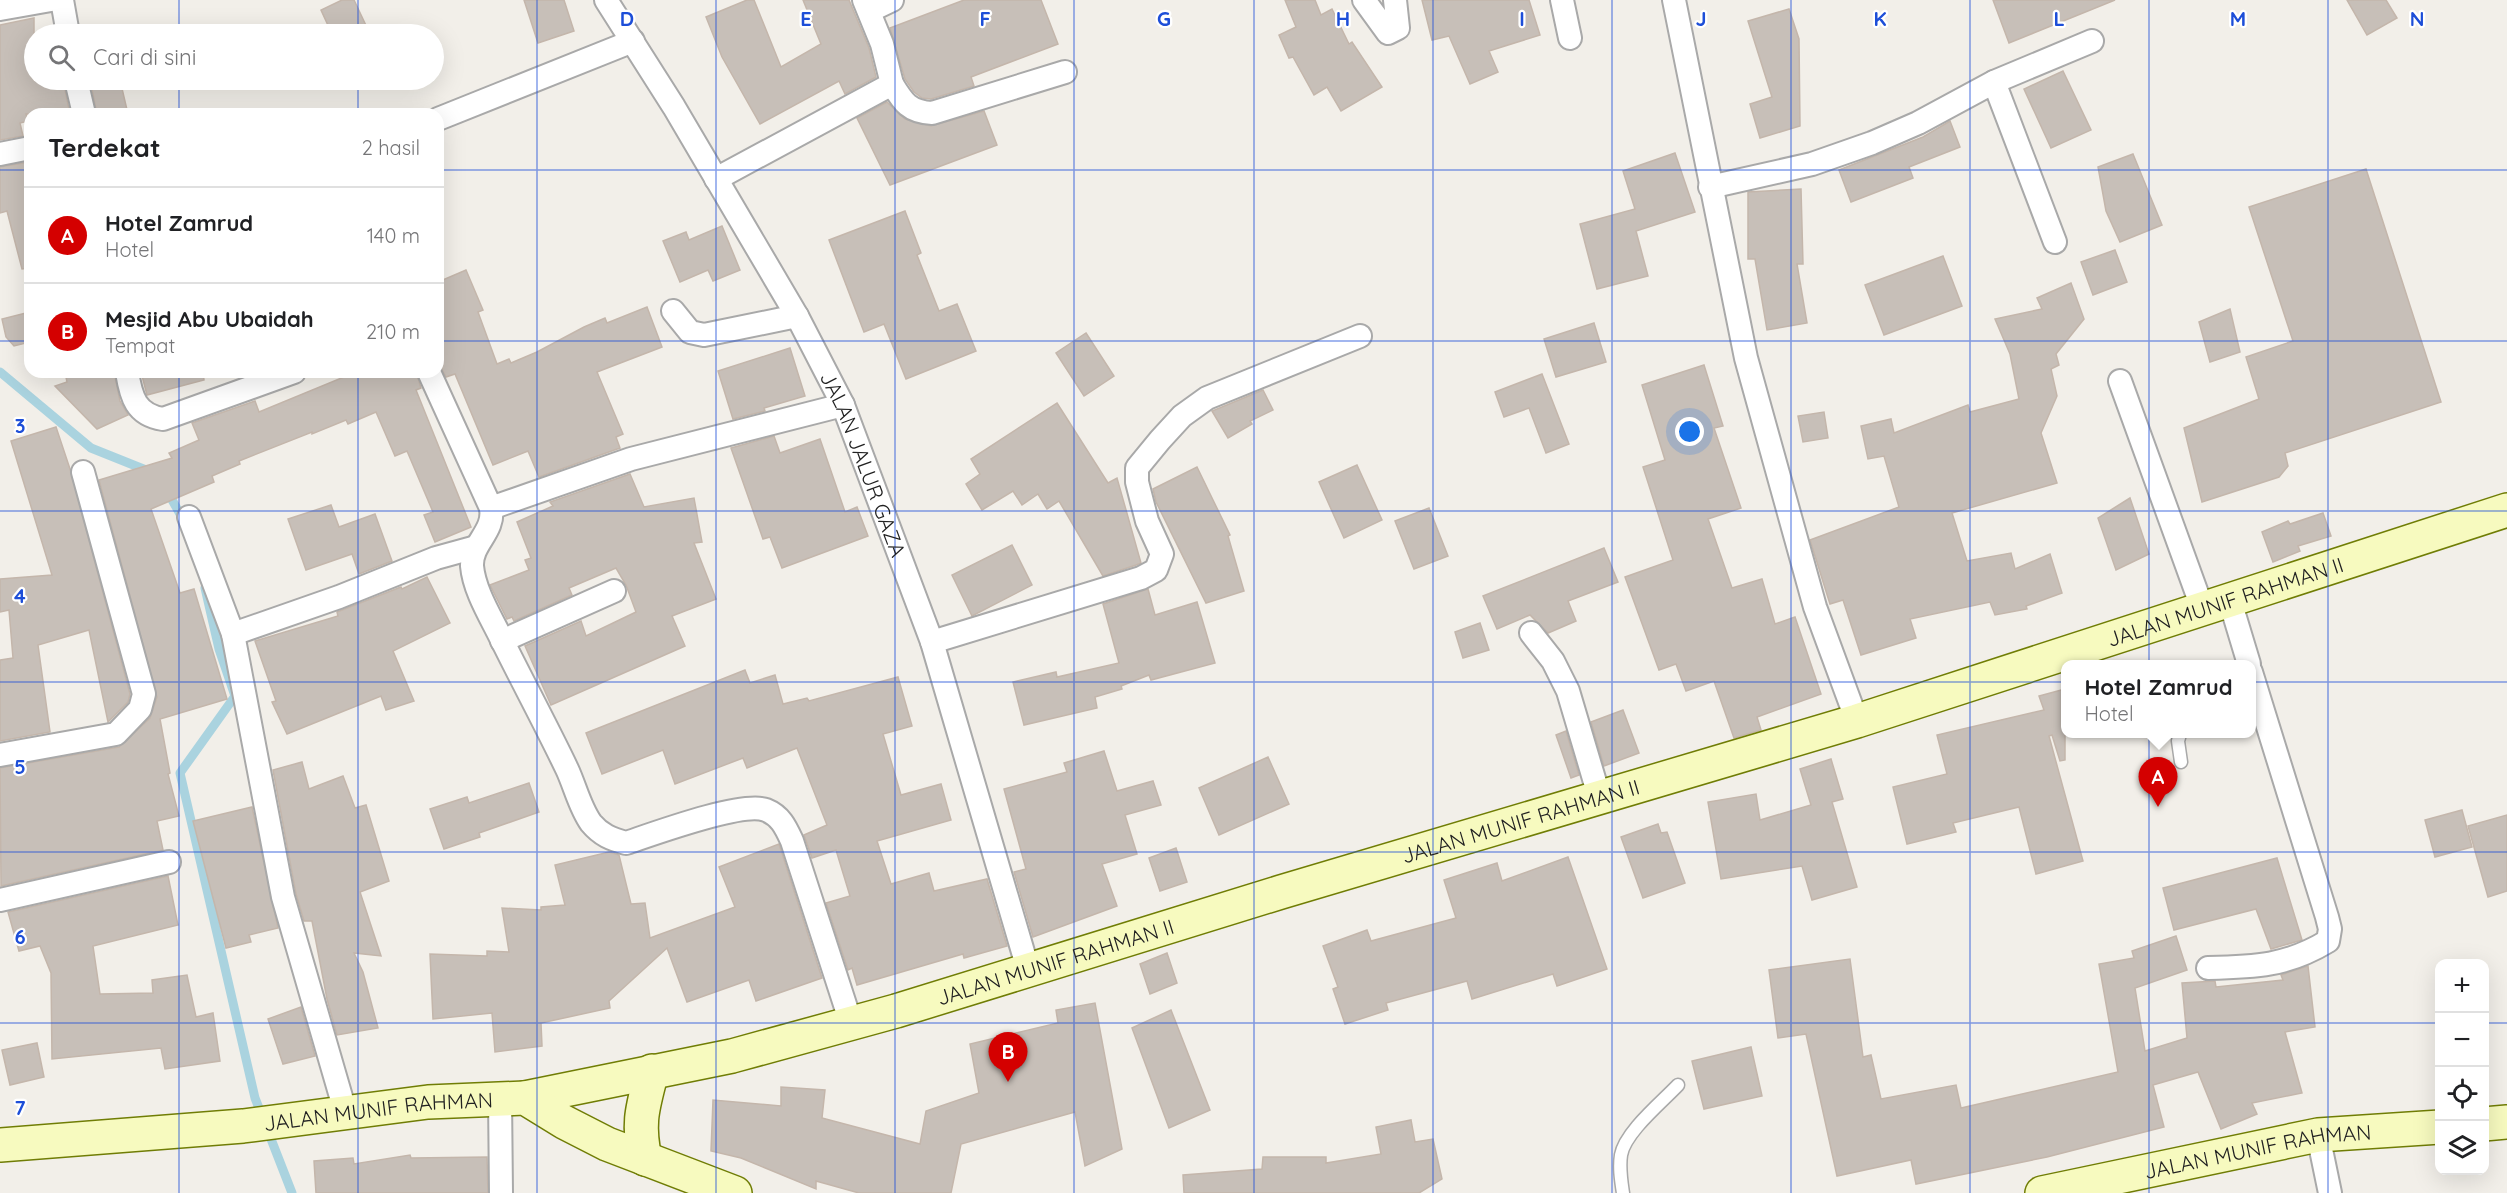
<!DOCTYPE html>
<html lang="id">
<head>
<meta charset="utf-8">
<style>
	:root { --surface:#fff; --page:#f6f6f6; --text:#202124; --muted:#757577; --line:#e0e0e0; --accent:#d40000 }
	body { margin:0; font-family:Quicksand,sans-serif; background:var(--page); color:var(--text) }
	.controls { position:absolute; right:18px; bottom:18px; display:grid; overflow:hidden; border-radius:12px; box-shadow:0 6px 24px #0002 }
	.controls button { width:54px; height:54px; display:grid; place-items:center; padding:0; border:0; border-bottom:2px solid var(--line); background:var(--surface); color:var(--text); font:30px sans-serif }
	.you { position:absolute; left:1690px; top:432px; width:21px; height:21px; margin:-15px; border:4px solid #fff; border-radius:50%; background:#1a73e8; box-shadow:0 0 0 9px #1a73e833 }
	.badge { display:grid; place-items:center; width:39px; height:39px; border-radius:50%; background:var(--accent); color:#fff; font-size:20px; font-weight:700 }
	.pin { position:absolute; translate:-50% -50px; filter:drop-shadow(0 2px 3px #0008) }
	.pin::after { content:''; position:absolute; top:32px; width:21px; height:18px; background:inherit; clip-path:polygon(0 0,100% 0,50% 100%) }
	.popup { position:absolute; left:2061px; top:660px; width:195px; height:78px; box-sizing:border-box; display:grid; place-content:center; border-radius:12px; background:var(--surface); filter:drop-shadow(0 2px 4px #0005); font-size:20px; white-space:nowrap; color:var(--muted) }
	.popup b { font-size:22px; color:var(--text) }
	.popup::after { content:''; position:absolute; left:50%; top:100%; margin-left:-12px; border:12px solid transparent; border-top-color:var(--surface) }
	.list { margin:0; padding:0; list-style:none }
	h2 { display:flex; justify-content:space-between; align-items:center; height:78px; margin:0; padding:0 24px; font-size:26px }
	h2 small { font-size:20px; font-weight:400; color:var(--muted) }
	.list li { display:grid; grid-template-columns:39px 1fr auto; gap:18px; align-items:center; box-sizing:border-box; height:96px; padding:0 24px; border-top:2px solid var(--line) }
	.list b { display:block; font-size:22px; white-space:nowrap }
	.list p { margin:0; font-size:20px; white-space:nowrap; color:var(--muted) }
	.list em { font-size:20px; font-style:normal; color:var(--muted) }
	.icon { flex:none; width:33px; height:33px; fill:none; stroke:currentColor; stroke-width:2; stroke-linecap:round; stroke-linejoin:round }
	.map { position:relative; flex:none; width:2507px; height:1193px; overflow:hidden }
	.search { position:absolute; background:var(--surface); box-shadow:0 6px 24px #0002; left:24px; top:24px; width:420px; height:66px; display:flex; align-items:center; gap:15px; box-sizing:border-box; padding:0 21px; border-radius:33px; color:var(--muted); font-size:22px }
	.panel { position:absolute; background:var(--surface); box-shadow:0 6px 24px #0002; left:24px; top:108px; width:420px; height:270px; border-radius:18px }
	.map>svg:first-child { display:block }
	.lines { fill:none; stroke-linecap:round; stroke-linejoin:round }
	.stream { stroke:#aad3df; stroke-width:9 }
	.building { fill:#c7bfb8; stroke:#c4b6ab; stroke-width:1.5 }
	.lane-casing { stroke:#a9a9a9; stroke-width:15 }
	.street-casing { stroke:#a9a9a9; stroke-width:26 }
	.secondary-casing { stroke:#707d05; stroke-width:36 }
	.lane { stroke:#fff; stroke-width:12 }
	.street { stroke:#fff; stroke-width:22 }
	.secondary { stroke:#f7fabf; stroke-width:33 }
	.grid { fill:none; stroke:#1d4ed8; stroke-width:1.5; stroke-opacity:0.55 }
	.labels { text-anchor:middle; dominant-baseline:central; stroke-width:4.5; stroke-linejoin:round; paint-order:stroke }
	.street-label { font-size:21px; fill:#222; stroke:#fff }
	.grid-label { font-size:20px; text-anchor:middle; font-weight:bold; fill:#1d4ed8; stroke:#fff; stroke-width:4.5; stroke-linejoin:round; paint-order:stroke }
</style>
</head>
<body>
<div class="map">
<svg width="2507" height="1193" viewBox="0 0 2507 1193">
	<rect width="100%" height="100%" fill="#f2efe9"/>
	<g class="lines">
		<g class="stream">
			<polyline points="0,372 91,448 151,472"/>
			<polyline points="167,491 184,521"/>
			<polyline points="205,588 219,649 235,696 180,773 255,1098 292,1193"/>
		</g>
	</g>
	<g class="building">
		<polygon points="342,0 354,0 370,34 332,34 321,10"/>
		<polygon points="524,0 564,0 574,31 538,43"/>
		<polygon points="747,0 754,0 781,67 821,44 803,0 849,0 869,48 876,77 845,94 839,81 760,124 722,57 706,17"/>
		<polygon points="964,0 1041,0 1058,44 971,77 974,86 931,99 922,98 914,92 905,79 890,28"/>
		<polygon points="1285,0 1315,0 1321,15 1332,9 1349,44 1352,42 1382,87 1341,111 1327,87 1314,95 1293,57 1289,58 1279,35 1296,27"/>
		<polygon points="1422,0 1529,0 1540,35 1489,51 1498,72 1470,84 1449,36 1432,40"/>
		<polygon points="1993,0 2115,0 2009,43"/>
		<polygon points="2347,0 2386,0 2397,18 2367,35"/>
		<polygon points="1789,9 1799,39 1800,126 1760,138 1750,104 1772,97 1748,21"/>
		<polygon points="34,18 34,80 63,80 70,114 26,114 28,121 20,123 23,136 0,140 0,25"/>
		<polygon points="2063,71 2091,130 2051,148 2024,89"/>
		<polygon points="90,80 120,80 128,114 97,114"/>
		<polygon points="887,102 905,119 931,126 984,111 997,145 890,185 857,118"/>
		<polygon points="1950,121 1960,147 1909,167 1913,178 1851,202 1839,170 1923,137"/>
		<polygon points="1675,153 1695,212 1636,231 1648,276 1597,289 1580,224 1635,209 1623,171"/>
		<polygon points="2133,154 2162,225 2120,242 2106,211 2098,167"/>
		<polygon points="29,162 30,268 22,269 7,211 0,213 0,167"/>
		<polygon points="2366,169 2441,402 2285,453 2288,466 2279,477 2202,502 2184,428 2259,399 2246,357 2293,341 2249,207"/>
		<polygon points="1801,189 1803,264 1797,264 1807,323 1767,330 1755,259 1748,259 1748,192"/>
		<polygon points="905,211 921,253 917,255 939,311 957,304 976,351 906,379 884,324 864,332 829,240"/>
		<polygon points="722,226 740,270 713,281 708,270 680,282 663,241 686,232 689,240"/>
		<polygon points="2115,250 2127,282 2093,295 2081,262"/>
		<polygon points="1943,256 1962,306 1884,335 1865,285"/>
		<polygon points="466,270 483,310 478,312 497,364 509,359 511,363 537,352 584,327 605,318 607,323 647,307 662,347 597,372 623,434 616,437 620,448 539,477 528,451 493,465 455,374 446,377 438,362 438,282"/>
		<polygon points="2071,283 2084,319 2056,354 2059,365 2051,369 2057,396 2041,433 2057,483 1952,513 1967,561 2011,553 2015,569 2050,554 2062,593 2026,606 2027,609 1995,615 1990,602 1910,619 1916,638 1861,655 1843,600 1830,604 1810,540 1899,507 1884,456 1868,459 1861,426 1891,419 1894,433 1968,405 1970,412 2019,399 2010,354 1995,319 2042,309 2037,298"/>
		<polygon points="2230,309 2240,352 2210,362 2199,322"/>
		<polygon points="30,312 30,342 14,346 6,337 2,319"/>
		<polygon points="1594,323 1606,362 1556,377 1544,339"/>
		<polygon points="1086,333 1114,376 1084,396 1056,353"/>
		<polygon points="790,348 805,396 764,408 765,411 733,419 718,371"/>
		<polygon points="1704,365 1723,426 1714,428 1741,508 1708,519 1732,588 1762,579 1775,624 1795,617 1821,694 1757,717 1761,730 1734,738 1714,681 1686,691 1676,664 1659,670 1625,577 1673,560 1643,467 1665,460 1642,385"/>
		<polygon points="65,372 114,372 120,401 128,415 97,429 55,386 67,382"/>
		<polygon points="141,372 203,372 204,380 147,395"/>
		<polygon points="356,372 416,372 421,388 416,390 471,527 435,542 424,515 433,512 407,451 395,456 376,412 348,424 346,420 312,434 312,432 239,461 240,464 212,476 214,482 151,509 180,593 194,589 227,699 160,719 170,773 168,774 179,816 157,821 163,850 1,886 0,768 119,747 150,718 157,697 99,480 172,458 169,453 199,440 192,423 255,401 259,412"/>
		<polygon points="1542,374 1569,444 1546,453 1529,408 1504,417 1495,392"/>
		<polygon points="1263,390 1273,410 1250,421 1252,424 1228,438 1212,411"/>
		<polygon points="1057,403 1108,483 1117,478 1141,563 1136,565 1103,576 1059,501 1047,509 1038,494 1022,505 1013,491 982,510 966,484 980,474 971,459"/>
		<polygon points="1824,412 1828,438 1803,442 1798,416"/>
		<polygon points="56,427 70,469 130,694 128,702 108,722 89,630 38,645 50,732 0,741 0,660 13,658 9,610 0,612 0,579 52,575 11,441"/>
		<polygon points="774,436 780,453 820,439 845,512 857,507 868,536 782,568 770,537 763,539 731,448"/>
		<polygon points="1357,465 1382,520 1344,538 1319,482"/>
		<polygon points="1197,467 1230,535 1228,536 1244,591 1206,603 1156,502 1153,489"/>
		<polygon points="630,474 644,507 694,498 702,542 694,543 716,599 672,616 685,646 551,705 525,646 581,621 586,636 636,612 626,585 616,568 569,588 572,595 514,621 512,617 507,619 490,585 529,570 525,560 531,558 517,522 553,506 550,502"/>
		<polygon points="2130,498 2149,554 2116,570 2098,518"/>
		<polygon points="331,505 339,527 375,514 392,561 359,574 352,554 306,570 288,519"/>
		<polygon points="1429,508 1448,556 1414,569 1395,521"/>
		<polygon points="2323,513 2331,536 2298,546 2300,551 2273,562 2262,532 2288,521 2290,524"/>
		<polygon points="1012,545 1032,585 972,616 952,575"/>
		<polygon points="1604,548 1618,582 1568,601 1576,621 1548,633 1530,615 1497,629 1483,596"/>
		<polygon points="427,577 450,623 393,651 414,701 386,710 381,696 287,734 272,702 276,701 255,641 338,616 337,612 401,587 402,589"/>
		<polygon points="1148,589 1155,615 1197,602 1215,663 1151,680 1149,675 1121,686 1122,689 1095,697 1097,708 1024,725 1013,682 1056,672 1057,677 1119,663 1103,604"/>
		<polygon points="1480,623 1489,650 1463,658 1455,632"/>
		<polygon points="745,670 750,683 775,675 783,704 807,698 809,701 898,677 912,726 883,734 901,795 941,784 951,820 877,841 891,884 929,873 934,891 987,879 1007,946 964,958 963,954 857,985 852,968 848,970 826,903 850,896 836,850 812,858 804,835 827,825 797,748 747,768 743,758 675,784 663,750 602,774 586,733"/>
		<polygon points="2065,689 2065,760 2060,761 2052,735 2049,736 2083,861 2036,874 2019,807 1953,823 1956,832 1907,844 1893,787 1947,774 1937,735 2044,710 2039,696"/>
		<polygon points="1623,710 1639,753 1604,766 1591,722"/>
		<polygon points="1566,731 1579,775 1571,778 1556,735"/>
		<polygon points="1104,751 1117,791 1153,781 1161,805 1125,815 1137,854 1102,864 1117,906 1033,937 1014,872 1026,869 1004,789 1067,772 1064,763"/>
		<polygon points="1268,757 1289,804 1219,835 1199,788"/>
		<polygon points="1831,759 1843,799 1832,802 1857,887 1812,900 1802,866 1721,879 1708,802 1756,794 1760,820 1811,805 1800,769"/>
		<polygon points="302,762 309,789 343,776 355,808 366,805 389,881 360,892 381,956 354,953 363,972 378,1028 337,1035 327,999 312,921 304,921 296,894 273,770"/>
		<polygon points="529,783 539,812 479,833 480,837 444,849 430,809 467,797 469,803"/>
		<polygon points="252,807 278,928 249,935 251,942 226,948 193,821"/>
		<polygon points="2462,810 2472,847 2435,857 2425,820"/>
		<polygon points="2507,815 2507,891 2488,897 2468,826"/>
		<polygon points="1658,824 1661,833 1667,832 1685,883 1643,898 1621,837"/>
		<polygon points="779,844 822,978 756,1001 749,980 687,1002 667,948 609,1001 610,1008 541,1023 542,1046 495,1052 492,1013 433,1019 430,954 487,956 487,951 509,952 502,908 541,910 541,907 565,905 555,865 609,852 619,855 631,904 645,903 650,938 735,907 719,867"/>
		<polygon points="1176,848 1187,882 1160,891 1149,858"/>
		<polygon points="1568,857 1607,969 1557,986 1553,974 1472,999 1467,981 1386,1003 1388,1010 1345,1024 1333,989 1338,987 1323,946 1367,930 1371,941 1456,918 1444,880 1497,863 1502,881"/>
		<polygon points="2277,858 2302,940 2271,949 2256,909 2174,930 2163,888"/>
		<polygon points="168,876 178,925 93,946 100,994 153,993 152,980 187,975 196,1017 213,1013 220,1061 165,1069 161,1048 52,1059 51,973 40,946 19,951 8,912"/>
		<polygon points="2176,936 2187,970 2135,988 2145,1051 2187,1038 2182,983 2215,981 2216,987 2283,980 2281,975 2308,966 2315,1027 2285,1032 2302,1093 2252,1103 2257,1114 2221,1129 2198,1072 2153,1085 2164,1127 2047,1157 1916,1184 1911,1160 1837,1176 1806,1034 1778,1038 1769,970 1850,959 1863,1057 1871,1055 1881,1099 1956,1085 1961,1108 2118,1072 2099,964 2134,958 2132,951"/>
		<polygon points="1167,953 1177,983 1150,994 1140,964"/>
		<polygon points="1095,1003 1122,1149 1085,1166 1075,1112 961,1144 951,1193 859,1193 816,1181 816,1189 741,1158 711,1151 713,1100 781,1106 781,1087 825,1090 822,1118 920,1144 926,1111 979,1093 970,1044 1058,1023 1056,1010"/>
		<polygon points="301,1007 315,1056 283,1064 268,1019"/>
		<polygon points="1171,1010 1210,1110 1169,1128 1132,1028"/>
		<polygon points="37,1043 44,1077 10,1085 2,1050"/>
		<polygon points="1751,1047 1762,1096 1704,1109 1692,1061"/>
		<polygon points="1411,1120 1415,1142 1433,1139 1442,1179 1419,1193 1184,1193 1183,1175 1262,1169 1263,1157 1326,1157 1326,1163 1381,1154 1376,1127"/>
		<polygon points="410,1155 411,1158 487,1157 488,1193 316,1193 314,1161 353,1158 354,1164"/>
	</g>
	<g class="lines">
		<defs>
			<g id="lane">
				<polyline points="2180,734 2178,741 2181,762"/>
				<path d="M1623,1193C1621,1180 1619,1168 1621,1155C1625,1132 1662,1102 1678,1085"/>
			</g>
			<g id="street">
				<polyline points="62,0 68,34"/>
				<path id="s1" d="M606,0L674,107L797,316L843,405L932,642L1028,969"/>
				<polyline points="1364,0 1388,33 1398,28 1395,0"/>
				<polyline points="1562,0 1570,38"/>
				<polyline points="1674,0 1746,358 1815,607 1857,721"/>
				<polyline points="0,9 51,0"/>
				<polyline points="869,11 892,0"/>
				<polyline points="76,80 84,114"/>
				<polyline points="1994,82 2055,242"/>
				<path d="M892,84C903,102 909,112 932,113L1065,72"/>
				<polyline points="438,119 633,41"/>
				<polyline points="0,154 30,148"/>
				<polyline points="716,179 892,84 882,44 864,0"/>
				<polyline points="1710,187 1812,164 1872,143 1918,123 1994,82 2092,41"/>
				<polyline points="673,311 690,332 704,335 797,316"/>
				<path d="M127,372C131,397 136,415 163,419L294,372"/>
				<path d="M429,372L491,508C495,532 471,543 472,566C474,589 489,614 499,634C521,679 545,723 567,769C575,786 580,808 591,823C601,835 611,839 626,843C653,834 742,801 766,810C781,816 786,828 792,841L851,1023"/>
				<polyline points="2120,381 2203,610"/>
				<polyline points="491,508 631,459 843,405"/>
				<polyline points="189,517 233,634 283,897 346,1114"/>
				<polyline points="2230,601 2249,664"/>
				<polyline points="1531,633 1553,661 1568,691 1600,799"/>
				<polyline points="233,634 339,597 436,558 476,547"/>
				<polyline points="502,641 614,591"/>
				<polyline points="932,642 1141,578 1156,570 1162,554 1147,521 1137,482 1137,468 1160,440 1182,416 1207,398 1360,336"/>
				<polyline points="0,755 116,734 140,709 144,694 83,472"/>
				<polyline points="0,900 169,862"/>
				<path d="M2208,968C2255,967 2287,966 2328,941L2330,929L2327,917L2251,672"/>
				<polyline points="500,1097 501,1193"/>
				<polyline points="2318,1135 2330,1193"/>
			</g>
			<g id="secondary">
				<path id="s2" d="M525,1098L732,1056L896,1011L1281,892L1857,721L2507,510"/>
				<polyline points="2484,1124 2507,1122"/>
				<path id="s3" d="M0,1145L243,1126L428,1102L525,1098L564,1122L607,1144L735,1193"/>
				<path d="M645,1159C637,1121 643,1107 652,1071"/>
				<path id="s4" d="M2042,1193L2318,1135L2440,1127"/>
			</g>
		</defs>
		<use href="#lane" class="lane-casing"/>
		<use href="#street" class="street-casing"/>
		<use href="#secondary" class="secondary-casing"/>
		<use href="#lane" class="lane"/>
		<use href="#street" class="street"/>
		<use href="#secondary" class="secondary"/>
	</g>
	<path class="grid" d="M179,0V34M358,0V34M537,0V1193M716,0V1193M895,0V1193M1074,0V1193M1254,0V1193M1433,0V1193M1612,0V1193M1791,0V1193M1970,0V1193M2149,0V1193M2328,0V1193M179,80V114M358,80V114M0,170H30M438,170H2507M0,341H30M438,341H2507M179,372V1193M358,372V1193M0,511H2507M0,682H2507M0,852H2507M0,1023H2440M2484,1023H2507"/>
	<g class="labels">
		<g class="street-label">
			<text stroke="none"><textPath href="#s1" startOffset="532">JALAN JALUR GAZA</textPath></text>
			<text stroke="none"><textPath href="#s2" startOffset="1772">JALAN MUNIF RAHMAN II</textPath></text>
			<text stroke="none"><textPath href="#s2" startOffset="1034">JALAN MUNIF RAHMAN II</textPath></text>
			<text stroke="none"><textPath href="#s2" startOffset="548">JALAN MUNIF RAHMAN II</textPath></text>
			<text stroke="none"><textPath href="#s3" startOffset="380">JALAN MUNIF RAHMAN</textPath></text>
			<text stroke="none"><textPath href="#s4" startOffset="220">JALAN MUNIF RAHMAN</textPath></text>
		</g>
	</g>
	<g class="grid-label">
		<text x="627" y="26">D</text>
		<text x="806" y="26">E</text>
		<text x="985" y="26">F</text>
		<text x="1164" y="26">G</text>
		<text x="1343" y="26">H</text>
		<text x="1522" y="26">I</text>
		<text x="1701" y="26">J</text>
		<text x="1880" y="26">K</text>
		<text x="2059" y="26">L</text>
		<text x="2238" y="26">M</text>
		<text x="2417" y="26">N</text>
		<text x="20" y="433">3</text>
		<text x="20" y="603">4</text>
		<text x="20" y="774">5</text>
		<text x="20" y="944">6</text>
		<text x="20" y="1115">7</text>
	</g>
</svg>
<div class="controls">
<button>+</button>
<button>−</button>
<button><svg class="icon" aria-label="locate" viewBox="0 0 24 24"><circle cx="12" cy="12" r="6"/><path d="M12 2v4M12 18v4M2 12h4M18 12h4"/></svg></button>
<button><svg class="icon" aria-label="layers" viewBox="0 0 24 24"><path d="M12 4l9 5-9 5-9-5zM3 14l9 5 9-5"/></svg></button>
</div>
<div class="you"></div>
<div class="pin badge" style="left:2158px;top:807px">A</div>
<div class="popup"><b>Hotel Zamrud</b>Hotel</div>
<div class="pin badge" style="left:1008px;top:1082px">B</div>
<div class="search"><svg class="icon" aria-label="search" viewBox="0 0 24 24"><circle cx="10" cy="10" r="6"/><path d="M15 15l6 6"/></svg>Cari di sini</div>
<section class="panel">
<h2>Terdekat<small>2 hasil</small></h2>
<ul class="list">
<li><span class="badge">A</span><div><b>Hotel Zamrud</b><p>Hotel</p></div><em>140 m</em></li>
<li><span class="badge">B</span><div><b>Mesjid Abu Ubaidah</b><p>Tempat</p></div><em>210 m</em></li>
</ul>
</section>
</div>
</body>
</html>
